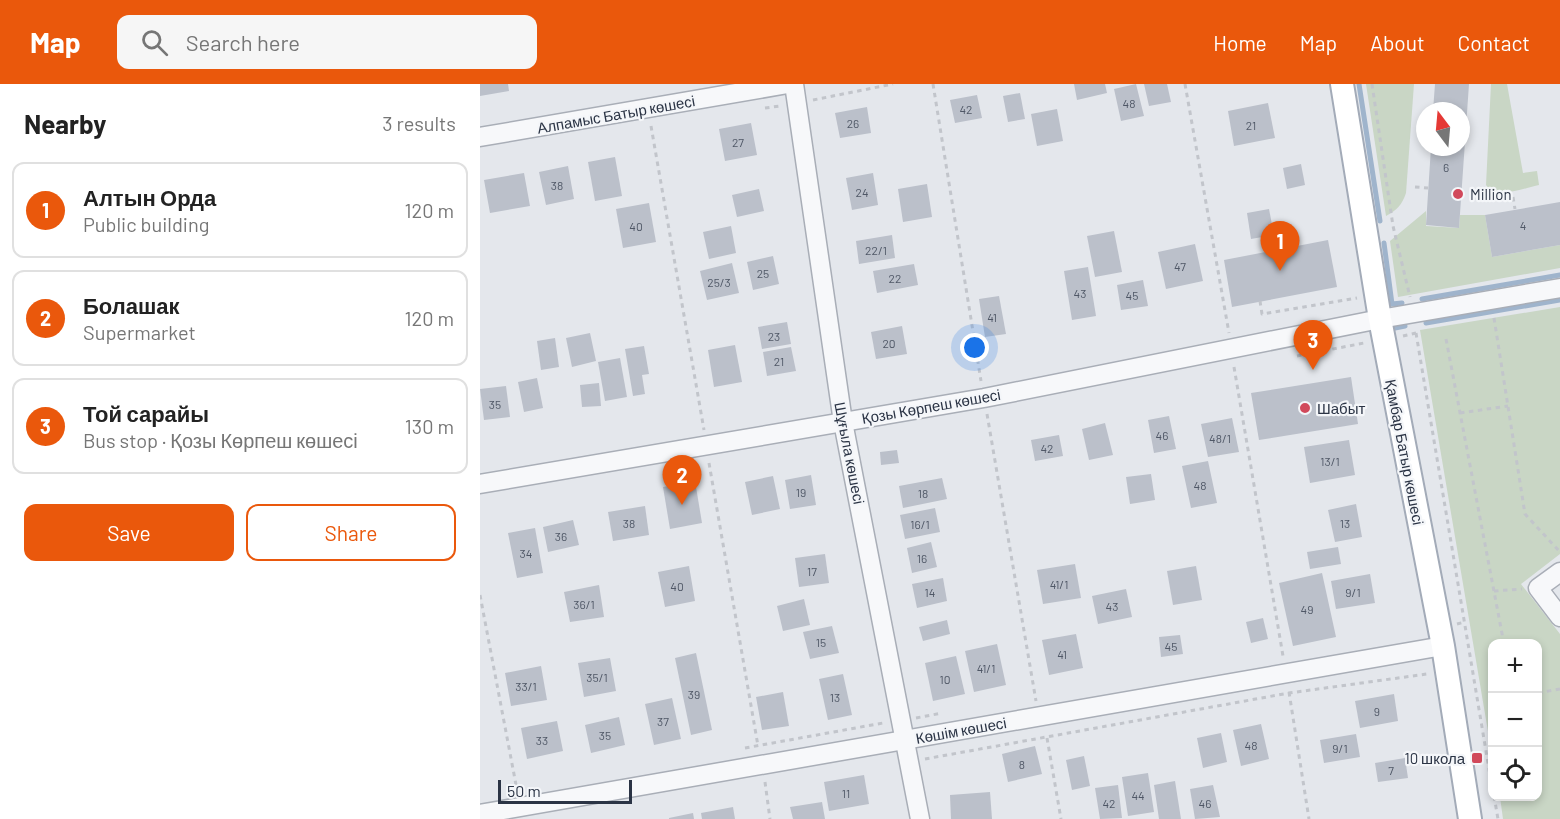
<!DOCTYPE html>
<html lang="en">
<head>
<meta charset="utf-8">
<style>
	:root { --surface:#fff; --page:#f6f6f6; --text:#222; --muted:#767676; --line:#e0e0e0; --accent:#ea580c }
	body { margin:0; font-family:Barlow,sans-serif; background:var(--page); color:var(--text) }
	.controls { position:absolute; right:18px; bottom:18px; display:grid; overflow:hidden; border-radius:12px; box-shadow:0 3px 9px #0003 }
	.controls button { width:54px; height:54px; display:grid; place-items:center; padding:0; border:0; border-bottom:2px solid var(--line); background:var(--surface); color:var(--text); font:30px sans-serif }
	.compass { position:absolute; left:936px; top:18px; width:54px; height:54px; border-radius:50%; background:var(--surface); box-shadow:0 3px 9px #0003; rotate:344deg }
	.scale { position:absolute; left:18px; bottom:15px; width:134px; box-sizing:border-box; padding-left:6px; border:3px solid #2b3445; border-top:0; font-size:16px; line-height:21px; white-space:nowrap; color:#2b3445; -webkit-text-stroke:4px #f4f6f9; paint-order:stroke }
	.you { position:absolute; left:495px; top:264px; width:21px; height:21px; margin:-15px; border:4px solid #fff; border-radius:50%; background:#1a73e8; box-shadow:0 0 0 9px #1a73e833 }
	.badge { display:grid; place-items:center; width:39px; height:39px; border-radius:50%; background:var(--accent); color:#fff; font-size:20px; font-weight:700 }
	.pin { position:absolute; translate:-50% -50px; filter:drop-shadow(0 2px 3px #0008) }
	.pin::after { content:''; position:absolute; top:32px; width:21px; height:18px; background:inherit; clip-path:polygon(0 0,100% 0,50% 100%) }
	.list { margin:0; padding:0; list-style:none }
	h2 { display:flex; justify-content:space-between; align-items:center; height:78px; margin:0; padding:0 24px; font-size:26px }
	h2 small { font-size:20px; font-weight:400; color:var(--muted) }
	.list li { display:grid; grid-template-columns:39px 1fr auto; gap:18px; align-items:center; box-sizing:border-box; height:96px; margin:0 12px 12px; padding:0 12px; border:2px solid var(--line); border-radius:12px }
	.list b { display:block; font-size:22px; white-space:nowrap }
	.list p { margin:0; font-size:20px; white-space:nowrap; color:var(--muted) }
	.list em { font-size:20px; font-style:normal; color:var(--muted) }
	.actions { display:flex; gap:12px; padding:18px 24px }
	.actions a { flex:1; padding:14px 0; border:2px solid var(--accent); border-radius:12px; text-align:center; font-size:21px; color:var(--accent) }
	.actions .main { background:var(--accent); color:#fff }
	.icon { flex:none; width:33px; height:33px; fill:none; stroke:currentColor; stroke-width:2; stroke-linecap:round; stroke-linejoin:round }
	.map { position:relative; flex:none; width:1080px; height:735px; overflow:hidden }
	header { display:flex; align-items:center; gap:36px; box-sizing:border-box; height:84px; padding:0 30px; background:var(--accent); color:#fff }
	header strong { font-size:28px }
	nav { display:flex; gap:33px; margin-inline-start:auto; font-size:21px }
	.search { width:420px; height:54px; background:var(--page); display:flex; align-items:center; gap:15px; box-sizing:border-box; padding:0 21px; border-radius:12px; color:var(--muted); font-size:22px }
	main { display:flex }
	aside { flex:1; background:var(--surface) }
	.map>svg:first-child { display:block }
	.green { fill:#c9d6c5 }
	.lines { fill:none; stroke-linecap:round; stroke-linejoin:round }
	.stream { stroke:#9fb4cc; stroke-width:5 }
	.building { fill:#bbc0ca }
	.minor-casing { stroke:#a9aeb7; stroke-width:21 }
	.major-casing { stroke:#a3abb8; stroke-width:26 }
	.path { stroke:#c2c5cb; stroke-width:3; stroke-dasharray:4.5 4.5; stroke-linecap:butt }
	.minor { stroke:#f7f8fa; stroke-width:18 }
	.major { stroke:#fff; stroke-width:22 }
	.poi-dot { fill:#d1495b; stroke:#f4f6f9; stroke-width:2 }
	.labels { text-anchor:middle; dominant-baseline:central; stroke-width:4.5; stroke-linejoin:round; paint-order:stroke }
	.number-label { font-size:12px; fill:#4f5766 }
	.street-label { font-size:15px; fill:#2b3445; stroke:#f4f6f9 }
	.poi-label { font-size:15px; fill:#2b3445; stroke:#f4f6f9; text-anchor:start }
</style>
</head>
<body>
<header>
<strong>Map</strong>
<div class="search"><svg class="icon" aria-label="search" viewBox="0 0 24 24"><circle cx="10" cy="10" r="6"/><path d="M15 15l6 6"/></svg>Search here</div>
<nav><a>Home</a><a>Map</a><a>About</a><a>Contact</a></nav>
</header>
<main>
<aside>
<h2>Nearby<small>3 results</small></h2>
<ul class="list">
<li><span class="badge">1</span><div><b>Алтын Орда</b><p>Public building</p></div><em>120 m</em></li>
<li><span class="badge">2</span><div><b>Болашак</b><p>Supermarket</p></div><em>120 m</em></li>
<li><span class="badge">3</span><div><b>Той сарайы</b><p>Bus stop · Қозы Көрпеш көшесі</p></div><em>130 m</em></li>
</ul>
<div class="actions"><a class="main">Save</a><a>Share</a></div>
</aside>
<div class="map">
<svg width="1080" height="735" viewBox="0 0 1080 735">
	<rect width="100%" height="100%" fill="#e4e7ec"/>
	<g class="green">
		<path d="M886,0H934L926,109C922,121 917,126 906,132Z"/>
		<path d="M1011,0H1027L1043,89L1057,87L1059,101C1044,104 1017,116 1006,101Z"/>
		<polygon points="946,127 946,142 979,144 980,131 1005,131 1012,173 1080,161 1080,184 918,213 910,157"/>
		<polygon points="1080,223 1080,470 1041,500 1080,550 1080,735 1023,735 1020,713 1058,712 1058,560 1012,560 1012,671 940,246"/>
	</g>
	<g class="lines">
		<g class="stream">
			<polyline points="879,0 900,137"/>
			<polyline points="904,159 912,220 922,219"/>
			<polyline points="942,215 1080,191"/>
			<polyline points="946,239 1080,216"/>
			<polyline points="915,244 925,242"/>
		</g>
	</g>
	<g class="building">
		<polygon points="0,0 28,0 29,7 0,12"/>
		<polygon points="594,0 625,0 627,9 597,16"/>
		<polygon points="656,0 664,32 641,37 634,5"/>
		<polygon points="664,0 687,0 691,18 669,22"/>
		<polygon points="955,0 989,0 979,144 946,141 951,63 981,63 981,27 953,27"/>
		<polygon points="540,9 545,35 528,38 523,12"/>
		<polygon points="497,11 502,34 475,39 470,16"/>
		<polygon points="788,19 795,54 754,62 748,27"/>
		<polygon points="387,23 391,49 360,54 355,29"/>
		<polygon points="577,25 583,57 557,62 551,30"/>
		<polygon points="271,39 277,71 245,77 239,45"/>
		<polygon points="135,73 142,112 115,117 108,78"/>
		<polygon points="821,80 825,101 807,105 803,84"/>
		<polygon points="88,82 94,115 66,121 59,88"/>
		<polygon points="44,89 50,122 10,129 4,96"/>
		<polygon points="393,89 398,121 372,126 366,94"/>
		<polygon points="447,100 452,133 423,138 418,105"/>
		<polygon points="279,105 284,127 257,133 252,111"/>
		<polygon points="1080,118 1080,161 1012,173 1005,131"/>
		<polygon points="169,119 176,158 143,164 136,125"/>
		<polygon points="789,125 794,151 771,155 767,129"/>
		<polygon points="251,142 256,169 229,175 223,148"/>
		<polygon points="634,147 642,188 615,193 607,152"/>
		<polygon points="412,151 415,174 379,180 376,157"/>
		<polygon points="848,156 857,203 752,223 744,176"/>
		<polygon points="715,160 723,197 686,205 678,168"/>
		<polygon points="293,172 299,200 273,206 267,178"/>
		<polygon points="252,179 259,209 227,216 220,187"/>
		<polygon points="434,180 438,201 397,209 393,187"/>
		<polygon points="608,183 616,232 592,236 584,187"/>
		<polygon points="663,196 668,222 641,226 637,201"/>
		<polygon points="519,212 526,250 505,253 499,215"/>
		<polygon points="307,238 311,260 282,265 278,243"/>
		<polygon points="422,242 427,270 396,275 391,248"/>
		<polygon points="110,249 116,277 92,283 86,254"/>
		<polygon points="75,254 79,283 61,286 57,257"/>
		<polygon points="255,261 262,298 234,303 228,266"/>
		<polygon points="164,262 169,290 162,291 165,310 153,312 145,265"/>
		<polygon points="311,263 316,287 287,292 283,268"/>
		<polygon points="140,274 147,313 125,317 118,278"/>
		<polygon points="871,293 878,340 779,356 771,309"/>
		<polygon points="57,294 63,324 44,328 38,298"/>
		<polygon points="119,299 121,322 102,323 100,301"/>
		<polygon points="26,302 30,333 4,336 0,305"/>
		<polygon points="689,332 696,365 674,369 668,336"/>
		<polygon points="752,334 759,368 728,373 721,340"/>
		<polygon points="625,339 633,371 609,376 602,345"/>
		<polygon points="579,351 583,372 555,377 551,356"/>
		<polygon points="869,356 875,391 830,399 824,363"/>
		<polygon points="417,366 419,379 401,381 400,368"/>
		<polygon points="728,377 737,419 711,424 702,382"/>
		<polygon points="671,390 675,416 650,420 646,393"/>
		<polygon points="331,391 336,421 310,425 305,396"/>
		<polygon points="293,392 300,425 272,431 265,398"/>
		<polygon points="462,394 467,415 423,424 419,402"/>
		<polygon points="215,397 222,439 190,445 183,403"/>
		<polygon points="876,420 882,453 855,458 848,426"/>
		<polygon points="165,422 169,451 133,457 128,428"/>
		<polygon points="455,424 460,448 425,455 420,431"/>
		<polygon points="93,436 99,461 68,468 63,443"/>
		<polygon points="55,444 63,489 37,494 28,449"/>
		<polygon points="451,458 457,483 432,489 427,464"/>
		<polygon points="858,463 861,480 830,485 827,468"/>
		<polygon points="345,470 349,499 319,503 315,474"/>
		<polygon points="595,480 601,514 563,520 557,486"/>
		<polygon points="209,482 215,517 185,523 178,488"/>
		<polygon points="716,482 722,516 693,521 687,487"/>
		<polygon points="842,489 856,553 813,562 799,499"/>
		<polygon points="890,490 895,519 856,525 851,497"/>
		<polygon points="463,494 467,517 437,524 432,500"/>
		<polygon points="119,501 124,533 90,538 84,508"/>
		<polygon points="646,505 652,533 618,540 612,512"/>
		<polygon points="324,515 330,541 303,547 297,522"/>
		<polygon points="783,534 788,555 771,559 766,538"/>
		<polygon points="467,536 470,550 443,557 439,543"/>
		<polygon points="352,542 359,569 330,575 323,548"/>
		<polygon points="596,550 603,584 569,591 562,556"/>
		<polygon points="700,551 703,570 681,573 679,553"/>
		<polygon points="517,560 526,601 494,608 485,567"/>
		<polygon points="216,569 232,646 211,651 195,574"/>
		<polygon points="476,572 485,610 453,617 445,579"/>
		<polygon points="130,574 136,607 104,613 98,579"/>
		<polygon points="61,582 67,616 31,622 25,589"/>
		<polygon points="363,590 372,631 348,636 339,595"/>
		<polygon points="303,608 309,642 282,646 276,613"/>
		<polygon points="914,610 918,637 880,644 875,617"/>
		<polygon points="192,614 201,655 174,661 165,620"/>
		<polygon points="139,633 145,661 111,669 105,641"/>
		<polygon points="77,637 83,667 47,675 41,644"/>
		<polygon points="781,640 789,675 761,682 753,646"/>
		<polygon points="741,649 747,678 723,684 717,654"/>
		<polygon points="876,650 880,673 844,679 840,656"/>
		<polygon points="555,662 562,690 528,698 522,670"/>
		<polygon points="604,672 610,702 592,706 586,676"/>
		<polygon points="925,674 928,694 898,698 895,679"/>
		<polygon points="668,689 674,728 648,732 642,693"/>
		<polygon points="384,691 389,720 349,727 344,698"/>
		<polygon points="695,697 701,735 679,735 674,701"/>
		<polygon points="638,701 642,734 620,735 615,704"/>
		<polygon points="733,701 740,733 715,735 710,705"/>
		<polygon points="510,708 512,735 471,735 470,711"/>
		<polygon points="342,718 345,735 313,735 310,723"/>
		<polygon points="253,723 255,735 222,735 221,729"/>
		<polygon points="213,729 214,735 189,735 189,734"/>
	</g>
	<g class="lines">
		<defs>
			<g id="minor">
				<polyline points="314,0 363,338 440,735"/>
				<polyline points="0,53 308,0"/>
				<polyline points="0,400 504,314 900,235 1080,204"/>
				<polyline points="1080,488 1058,504 1080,533"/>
				<polyline points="0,730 963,562"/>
			</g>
			<polyline id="major" points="862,0 900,235 963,562 990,735"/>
		</defs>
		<use href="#minor" class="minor-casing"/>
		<use href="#major" class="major-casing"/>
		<g class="path">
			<polyline points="453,0 501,297"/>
			<polyline points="705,0 749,249"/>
			<polyline points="892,0 913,142 930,213"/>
			<polyline points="333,16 413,0"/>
			<polyline points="285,24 300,22"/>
			<polyline points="171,42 224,346"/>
			<polyline points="939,50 945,51"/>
			<polyline points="935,103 948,104"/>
			<polyline points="1033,113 1035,125"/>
			<polyline points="780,217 782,230 877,214"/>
			<polyline points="1014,234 1045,430 1080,468"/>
			<polyline points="936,249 1012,703"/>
			<polyline points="923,252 936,249"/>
			<polyline points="966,255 1024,560"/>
			<polyline points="817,272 884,259"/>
			<polyline points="754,283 803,572"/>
			<polyline points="980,329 1028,322"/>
			<polyline points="507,330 556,617"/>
			<polyline points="229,379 278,662"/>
			<polyline points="1014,507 1042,505"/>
			<polyline points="0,511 37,706"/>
			<polyline points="977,540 985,538"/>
			<polyline points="809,608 829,735"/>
			<polyline points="1058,609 1080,605"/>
			<polyline points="436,634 462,629"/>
			<polyline points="567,654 581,735"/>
			<polyline points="265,664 403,639"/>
			<polyline points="445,675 809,609 947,590"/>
			<polyline points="285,698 290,735"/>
			<polyline points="1014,712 1018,735"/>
		</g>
		<use href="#minor" class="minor"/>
		<use href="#major" class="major"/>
	</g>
	<g class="poi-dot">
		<circle cx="978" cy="110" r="6"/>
		<circle cx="825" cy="324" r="6"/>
		<rect x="991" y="668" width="12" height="12" rx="3"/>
	</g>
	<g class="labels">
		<g class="number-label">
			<text x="649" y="19">48</text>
			<text x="486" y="25">42</text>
			<text x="373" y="39">26</text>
			<text x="771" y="41">21</text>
			<text x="258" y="58">27</text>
			<text x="966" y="83">6</text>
			<text x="77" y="101">38</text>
			<text x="382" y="108">24</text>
			<text x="1043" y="141">4</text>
			<text x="156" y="142">40</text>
			<text x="396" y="166">22/1</text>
			<text x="700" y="182">47</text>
			<text x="283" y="189">25</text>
			<text x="415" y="194">22</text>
			<text x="239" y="198">25/3</text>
			<text x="600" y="209">43</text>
			<text x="652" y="211">45</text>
			<text x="512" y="233">41</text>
			<text x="294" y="252">23</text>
			<text x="409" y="259">20</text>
			<text x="299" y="277">21</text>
			<text x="15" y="320">35</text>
			<text x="682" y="351">46</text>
			<text x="740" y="354">48/1</text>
			<text x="567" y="364">42</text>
			<text x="850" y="377">13/1</text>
			<text x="720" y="401">48</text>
			<text x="321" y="408">19</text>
			<text x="443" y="409">18</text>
			<text x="149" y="439">38</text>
			<text x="865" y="439">13</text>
			<text x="440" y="440">16/1</text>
			<text x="81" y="452">36</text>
			<text x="46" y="469">34</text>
			<text x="442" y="474">16</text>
			<text x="332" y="487">17</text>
			<text x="579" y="500">41/1</text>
			<text x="197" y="502">40</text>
			<text x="450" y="508">14</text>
			<text x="873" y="508">9/1</text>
			<text x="104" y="520">36/1</text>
			<text x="632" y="522">43</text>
			<text x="827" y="525">49</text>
			<text x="341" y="558">15</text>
			<text x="691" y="562">45</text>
			<text x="582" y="570">41</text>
			<text x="506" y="584">41/1</text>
			<text x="117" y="593">35/1</text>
			<text x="465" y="595">10</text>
			<text x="46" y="602">33/1</text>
			<text x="214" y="610">39</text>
			<text x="355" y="613">13</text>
			<text x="897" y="627">9</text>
			<text x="183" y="637">37</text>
			<text x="125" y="651">35</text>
			<text x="62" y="656">33</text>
			<text x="771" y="661">48</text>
			<text x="860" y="664">9/1</text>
			<text x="542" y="680">8</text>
			<text x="911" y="686">7</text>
			<text x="366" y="709">11</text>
			<text x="658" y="711">44</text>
			<text x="629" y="719">42</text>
			<text x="725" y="719">46</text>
		</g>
		<g class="street-label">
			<text transform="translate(136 30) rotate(-10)">Алпамыс Батыр көшесі</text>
			<text transform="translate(451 322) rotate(-10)">Қозы Көрпеш көшесі</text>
			<text transform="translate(925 368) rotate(79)">Қамбар Батыр көшесі</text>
			<text transform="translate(370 369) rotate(79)">Шұғыла көшесі</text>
			<text transform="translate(481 646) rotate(-10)">Көшім көшесі</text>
		</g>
		<g class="poi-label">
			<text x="990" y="110">Million</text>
			<text x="837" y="324">Шабыт</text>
			<text x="985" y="674" text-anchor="end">10 школа</text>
		</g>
	</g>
</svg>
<div class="controls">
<button>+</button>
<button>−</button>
<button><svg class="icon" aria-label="locate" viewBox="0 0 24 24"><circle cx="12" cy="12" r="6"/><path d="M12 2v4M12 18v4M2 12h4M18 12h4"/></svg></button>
</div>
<svg class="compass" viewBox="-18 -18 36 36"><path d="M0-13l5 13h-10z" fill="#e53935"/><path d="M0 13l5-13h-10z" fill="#767676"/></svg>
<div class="scale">50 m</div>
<div class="you"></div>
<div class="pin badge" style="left:800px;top:187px">1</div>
<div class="pin badge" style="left:202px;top:421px">2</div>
<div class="pin badge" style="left:833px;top:286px">3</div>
</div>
</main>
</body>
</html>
